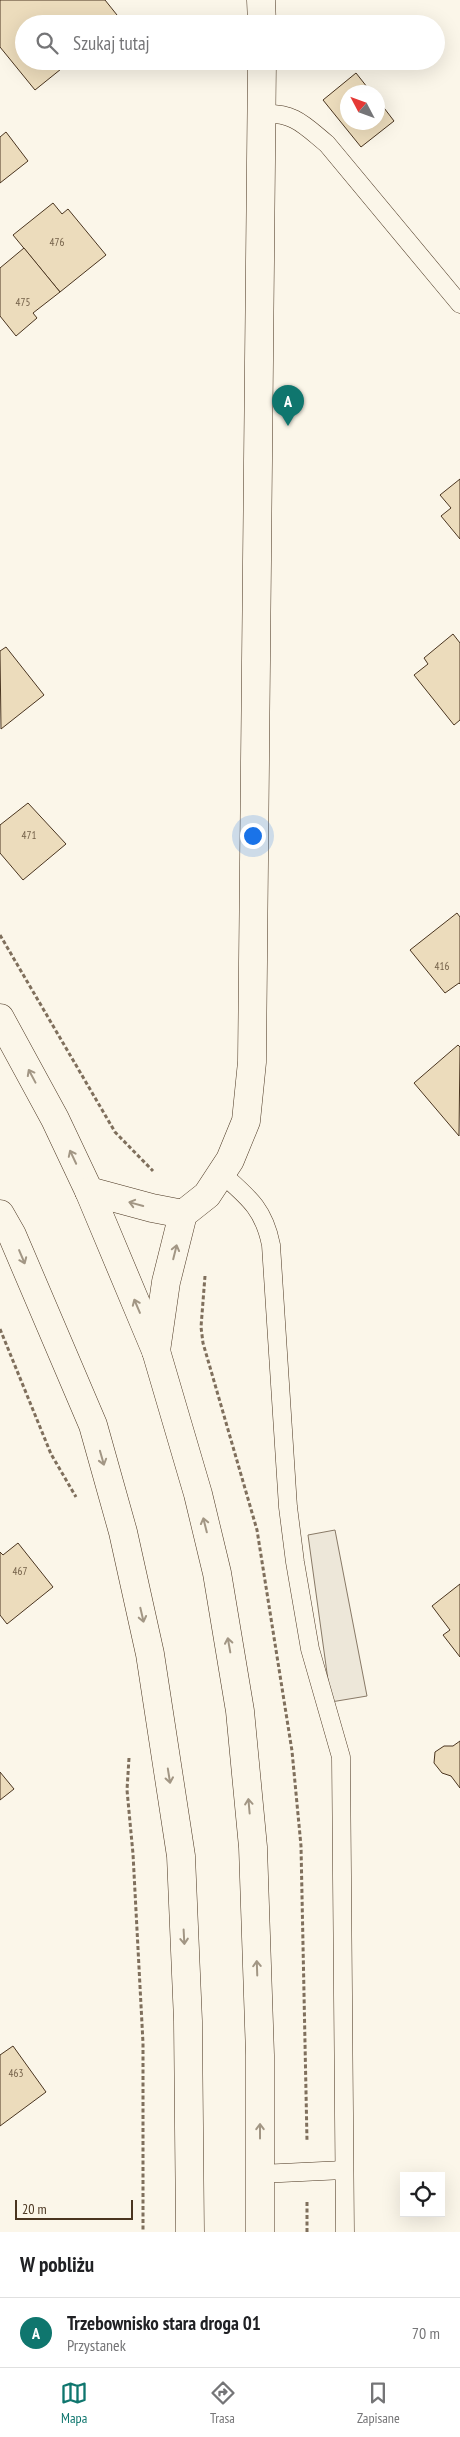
<!DOCTYPE html>
<html lang="pl">
<head>
<meta charset="utf-8">
<style>
	:root { --surface:#fff; --page:#f2f2f2; --text:#202124; --muted:#757577; --line:#e0e0e0; --accent:#0f766e }
	body { margin:0; font-family:"PT Sans Narrow",sans-serif; background:var(--page); color:var(--text) }
	.controls { position:absolute; right:15px; bottom:15px; display:grid; overflow:hidden; border-radius:0px; box-shadow:0 5px 20px #0002 }
	.controls button { width:45px; height:45px; display:grid; place-items:center; padding:0; border:0; border-bottom:1px solid var(--line); background:var(--surface); color:var(--text); font:25px sans-serif }
	.compass { position:absolute; left:340px; top:85px; width:45px; height:45px; border-radius:50%; background:var(--surface); box-shadow:0 5px 20px #0002; rotate:311deg }
	.scale { position:absolute; left:15px; bottom:12px; width:118px; box-sizing:border-box; padding-left:5px; border:2px solid #4a3520; border-top:0; font-size:14px; line-height:18px; white-space:nowrap; color:#4a3520; -webkit-text-stroke:4px #fbf6e9; paint-order:stroke }
	.you { position:absolute; left:252px; top:835px; width:18px; height:18px; margin:-12px; border:4px solid #fff; border-radius:50%; background:#1a73e8; box-shadow:0 0 0 8px #1a73e833 }
	.badge { display:grid; place-items:center; width:32px; height:32px; border-radius:50%; background:var(--accent); color:#fff; font-size:16px; font-weight:700 }
	.pin { position:absolute; translate:-50% -41px; filter:drop-shadow(0 1px 2px #0008) }
	.pin::after { content:''; position:absolute; top:26px; width:18px; height:15px; background:inherit; clip-path:polygon(0 0,100% 0,50% 100%) }
	.list { margin:0; padding:0; list-style:none }
	h2 { display:flex; justify-content:space-between; align-items:center; height:65px; margin:0; padding:0 20px; font-size:21px }
	h2 small { font-size:16px; font-weight:400; color:var(--muted) }
	.list li { display:grid; grid-template-columns:32px 1fr auto; gap:15px; align-items:center; box-sizing:border-box; height:70px; padding:0 20px; border-top:1px solid var(--line) }
	.list b { display:block; font-size:19px; white-space:nowrap }
	.list p { margin:0; font-size:16px; white-space:nowrap; color:var(--muted) }
	.list em { font-size:16px; font-style:normal; color:var(--muted) }
	.icon { flex:none; width:28px; height:28px; fill:none; stroke:currentColor; stroke-width:2; stroke-linecap:round; stroke-linejoin:round }
	.map { position:relative; flex:none; width:460px; height:2232px; overflow:hidden }
	.search { position:absolute; background:var(--surface); box-shadow:0 5px 20px #0002; left:15px; right:15px; top:15px; height:55px; display:flex; align-items:center; gap:12px; box-sizing:border-box; padding:0 18px; border-radius:28px; color:var(--muted); font-size:19px }
	.sheet { height:135px; background:var(--surface) }
	nav { display:flex; justify-content:space-around; align-items:center; box-sizing:border-box; height:70px; border-top:1px solid var(--line); background:var(--surface); font-size:14px; color:var(--muted) }
	nav a { display:grid; justify-items:center; gap:2px }
	nav .on { color:var(--accent) }
	.map>svg:first-child { display:block }
	.parking { fill:#ede7d9; stroke:#887966 }
	.building { fill:#ecdcbc; stroke:#4a3520 }
	.lines { fill:none; stroke-linecap:round; stroke-linejoin:round }
	.lane-casing { stroke:#4a3520; stroke-width:19 }
	.secondary-casing { stroke:#4a3520; stroke-width:29 }
	.path { stroke:#7f6f5c; stroke-width:3; stroke-dasharray:4 2.5; stroke-linecap:butt }
	.lane { stroke:#fbf6e9; stroke-width:18 }
	.secondary { stroke:#fbf6e9; stroke-width:28 }
	.oneway { stroke:#a29684 }
	.labels { text-anchor:middle; dominant-baseline:central; stroke-width:4; stroke-linejoin:round; paint-order:stroke }
	.number-label { font-size:11px; fill:#725f47 }
</style>
</head>
<body>
<div class="map">
<svg width="460" height="2232" viewBox="0 0 460 2232">
	<rect width="100%" height="100%" fill="#fbf6e9"/>
	<polygon class="parking" points="335,1530 367,1696 331,1702 308,1535"/>
	<g class="building">
		<polygon points="0,0 105,0 121,20 117,24 24,24 24,61 63,61 66,65 35,90 0,47"/>
		<polygon points="356,73 371,92 348,92 348,122 378,122 378,100 394,121 361,147 323,100"/>
		<polygon points="6,132 28,161 0,183 0,137"/>
		<polygon points="53,203 62,214 68,209 106,255 60,292 13,235"/>
		<polygon points="24,248 60,292 33,313 37,318 16,336 0,316 0,268"/>
		<polygon points="460,479 460,539 441,516 451,508 440,495"/>
		<polygon points="453,634 460,643 460,720 454,725 414,675 428,664 424,658"/>
		<polygon points="6,647 44,695 1,729 0,651"/>
		<polygon points="28,803 66,844 23,880 0,853 0,825"/>
		<polygon points="457,913 460,917 460,984 459,983 445,993 410,950"/>
		<polygon points="458,1045 460,1047 459,1136 414,1083"/>
		<polygon points="18,1543 53,1587 7,1624 0,1615 0,1552 3,1555"/>
		<polygon points="460,1584 460,1657 443,1635 450,1630 432,1606"/>
		<polygon points="460,1741 460,1788 451,1776 442,1773 434,1763 435,1752 444,1746 453,1746"/>
		<polygon points="0,1772 14,1789 0,1800"/>
		<polygon points="13,2046 46,2092 0,2126 0,2055"/>
	</g>
	<g class="lines">
		<defs>
			<g id="lane">
				<path d="M262,114C294,112 304,125 327,144L460,304"/>
				<path d="M222,1174C248,1197 264,1209 271,1245L288,1507L295,1562L310,1649L341,1757L345,2232"/>
				<polyline points="260,2174 344,2170"/>
			</g>
			<g id="secondary">
				<polyline points="261,0 262,24"/>
				<polyline points="0,1018 55,1119 89,1191 156,1351 198,1494 217,1573 240,1711 253,1847 260,2055 260,2232"/>
				<polyline points="89,1191 152,1208 183,1214"/>
				<polyline points="0,1214 12,1235 93,1425 123,1532 150,1654 181,1856 188,2021 190,2232"/>
				<polyline points="156,1351 166,1282 183,1214 207,1195 230,1160 246,1121 252,1062 262,61"/>
			</g>
		</defs>
		<use href="#lane" class="lane-casing"/>
		<use href="#secondary" class="secondary-casing"/>
		<g class="path">
			<polyline points="0,935 115,1132 153,1171"/>
			<polyline points="205,1276 201,1327 203,1343 257,1530 292,1751 301,1846 307,2141"/>
			<polyline points="0,1329 51,1454 76,1497"/>
			<polyline points="129,1758 127,1790 133,1854 143,2043 143,2232"/>
			<polyline points="307,2232 307,2200"/>
		</g>
		<use href="#lane" class="lane"/>
		<use href="#secondary" class="secondary"/>
	</g>
	<defs><path id="oneway-shaft" d="M-6 0H5M1.5-3L5.5 0L1.5 3" fill="none" stroke-width="1.6" stroke-linecap="round" stroke-linejoin="round" transform="scale(1.25)"/></defs>
	<g class="oneway">
		<use href="#oneway-shaft" transform="translate(32 1076) rotate(-118)"/>
		<use href="#oneway-shaft" transform="translate(73 1157) rotate(-115)"/>
		<use href="#oneway-shaft" transform="translate(136 1204) rotate(-165)"/>
		<use href="#oneway-shaft" transform="translate(175 1252) rotate(-76)"/>
		<use href="#oneway-shaft" transform="translate(22 1257) rotate(67)"/>
		<use href="#oneway-shaft" transform="translate(137 1306) rotate(-113)"/>
		<use href="#oneway-shaft" transform="translate(102 1458) rotate(74)"/>
		<use href="#oneway-shaft" transform="translate(205 1525) rotate(-104)"/>
		<use href="#oneway-shaft" transform="translate(142 1615) rotate(77)"/>
		<use href="#oneway-shaft" transform="translate(229 1645) rotate(-100)"/>
		<use href="#oneway-shaft" transform="translate(169 1776) rotate(81)"/>
		<use href="#oneway-shaft" transform="translate(249 1806) rotate(-95)"/>
		<use href="#oneway-shaft" transform="translate(184 1937) rotate(87)"/>
		<use href="#oneway-shaft" transform="translate(257 1968) rotate(-92)"/>
		<use href="#oneway-shaft" transform="translate(260 2131) rotate(-90)"/>
	</g>
	<g class="labels">
		<g class="number-label">
			<text x="57" y="242">476</text>
			<text x="23" y="302">475</text>
			<text x="29" y="835">471</text>
			<text x="442" y="966">416</text>
			<text x="20" y="1571">467</text>
			<text x="16" y="2073">463</text>
		</g>
	</g>
</svg>
<div class="controls">
<button><svg class="icon" aria-label="locate" viewBox="0 0 24 24"><circle cx="12" cy="12" r="6"/><path d="M12 2v4M12 18v4M2 12h4M18 12h4"/></svg></button>
</div>
<svg class="compass" viewBox="-18 -18 36 36"><path d="M0-13l5 13h-10z" fill="#e53935"/><path d="M0 13l5-13h-10z" fill="#757577"/></svg>
<div class="scale">20 m</div>
<div class="you"></div>
<div class="pin badge" style="left:288px;top:426px">A</div>
<div class="search"><svg class="icon" aria-label="search" viewBox="0 0 24 24"><circle cx="10" cy="10" r="6"/><path d="M15 15l6 6"/></svg>Szukaj tutaj</div>
</div>
<section class="sheet">
<h2>W pobliżu<small></small></h2>
<ul class="list">
<li><span class="badge">A</span><div><b>Trzebownisko stara droga 01</b><p>Przystanek</p></div><em>70 m</em></li>
</ul>
</section>
<nav>
<a class="on"><svg class="icon" aria-label="map" viewBox="0 0 24 24"><path d="M3 6l6-2 6 2 6-2v14l-6 2-6-2-6 2zM9 4v14M15 6v14"/></svg>Mapa</a>
<a><svg class="icon" aria-label="directions" viewBox="0 0 24 24"><path d="M12 3l9 9-9 9-9-9zM9 14v-3h6M13 9l2 2-2 2"/></svg>Trasa</a>
<a><svg class="icon" aria-label="saved" viewBox="0 0 24 24"><path d="M7 4h10v16l-5-4-5 4z"/></svg>Zapisane</a>
</nav>
</body>
</html>
